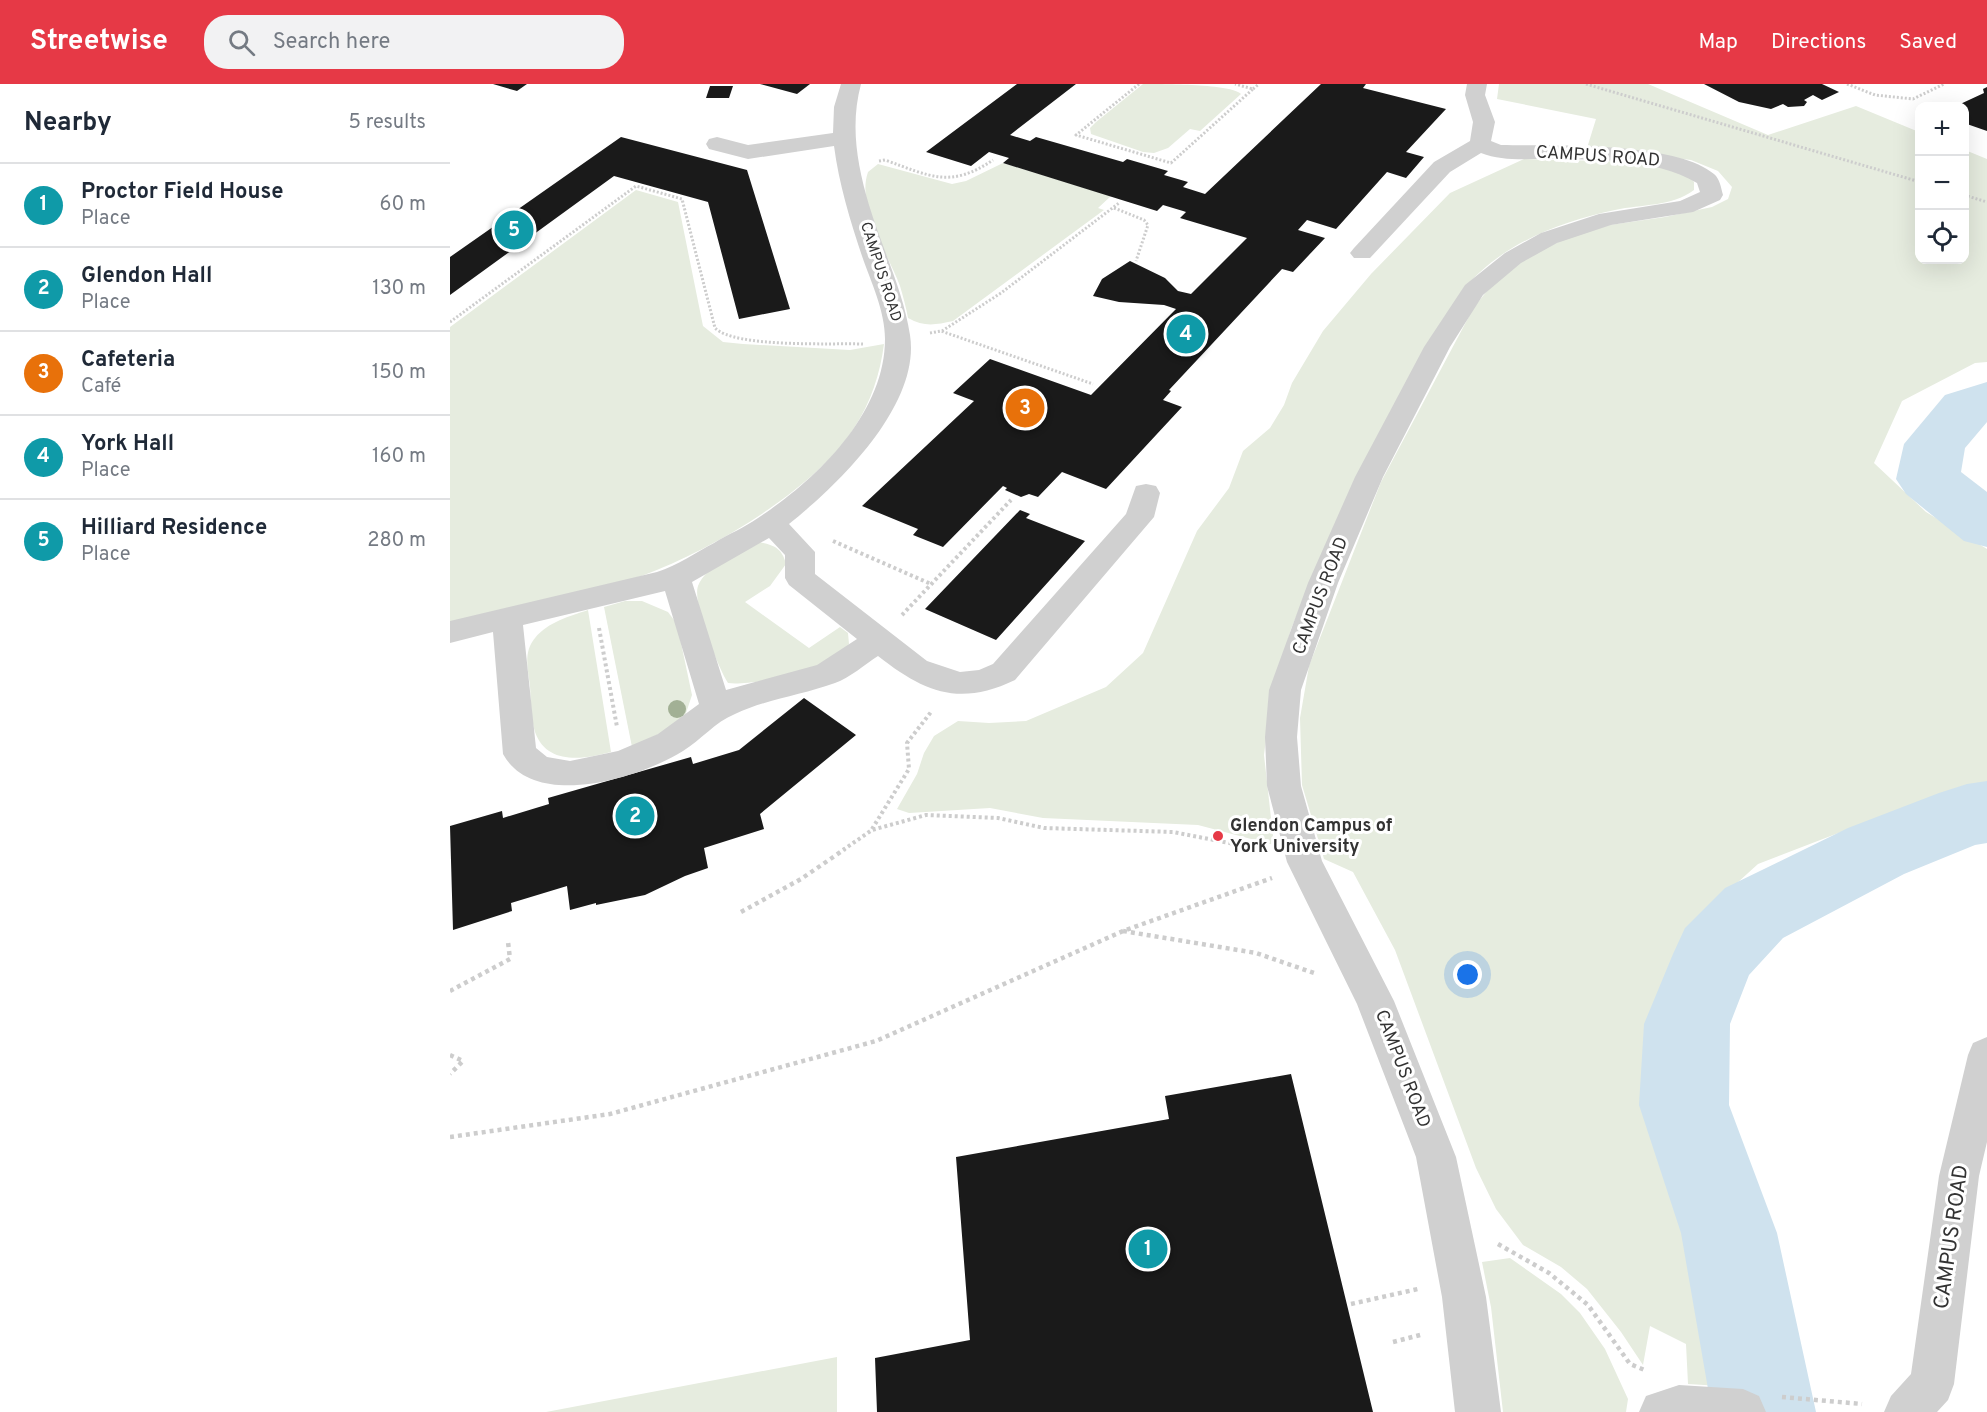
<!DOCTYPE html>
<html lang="en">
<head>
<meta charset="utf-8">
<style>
	:root { --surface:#fff; --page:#f2f2f3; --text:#1f2937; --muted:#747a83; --line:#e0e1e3; --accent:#e63946 }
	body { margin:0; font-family:Overpass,sans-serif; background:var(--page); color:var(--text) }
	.controls { position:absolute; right:18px; top:18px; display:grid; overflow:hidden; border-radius:12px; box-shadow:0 6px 24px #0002 }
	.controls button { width:54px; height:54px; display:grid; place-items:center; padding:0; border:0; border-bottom:2px solid var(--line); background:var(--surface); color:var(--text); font:30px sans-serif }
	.you { position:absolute; left:1018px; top:891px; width:21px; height:21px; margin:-15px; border:4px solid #fff; border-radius:50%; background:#1a73e8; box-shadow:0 0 0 9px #1a73e833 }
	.badge { display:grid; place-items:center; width:39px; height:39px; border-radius:50%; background:var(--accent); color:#fff; font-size:20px; font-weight:700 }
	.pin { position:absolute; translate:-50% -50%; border:3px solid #fff; box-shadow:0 2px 6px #0006 }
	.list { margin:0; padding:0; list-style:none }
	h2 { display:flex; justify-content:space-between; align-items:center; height:78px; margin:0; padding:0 24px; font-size:26px }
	h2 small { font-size:20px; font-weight:400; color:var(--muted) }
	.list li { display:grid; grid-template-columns:39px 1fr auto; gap:18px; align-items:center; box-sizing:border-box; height:84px; padding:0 24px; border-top:2px solid var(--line) }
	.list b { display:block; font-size:22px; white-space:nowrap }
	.list p { margin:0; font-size:20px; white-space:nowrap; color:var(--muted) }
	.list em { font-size:20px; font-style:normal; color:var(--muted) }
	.icon { flex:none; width:33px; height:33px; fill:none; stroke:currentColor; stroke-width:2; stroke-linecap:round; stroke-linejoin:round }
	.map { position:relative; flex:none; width:1537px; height:1328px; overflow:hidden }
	header { display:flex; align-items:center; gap:36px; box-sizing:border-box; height:84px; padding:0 30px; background:var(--accent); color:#fff }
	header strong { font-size:28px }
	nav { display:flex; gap:33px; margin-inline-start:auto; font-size:21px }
	.search { width:420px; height:54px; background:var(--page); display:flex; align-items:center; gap:15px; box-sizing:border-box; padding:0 21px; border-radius:24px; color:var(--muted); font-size:22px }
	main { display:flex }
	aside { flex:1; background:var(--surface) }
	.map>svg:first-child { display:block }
	.green { fill:#e6ecdf }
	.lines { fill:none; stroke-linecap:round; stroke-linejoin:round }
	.river { fill:#cfe2ee; fill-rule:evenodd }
	.building { fill:#1a1a1a }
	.path-far2 { stroke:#cdcdcd; stroke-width:3; stroke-dasharray:2 2; stroke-linecap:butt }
	.path-far1 { stroke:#cdcdcd; stroke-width:4; stroke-dasharray:3 3; stroke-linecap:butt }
	.path { stroke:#cdcdcd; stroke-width:4.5; stroke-dasharray:4 4; stroke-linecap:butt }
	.minor { fill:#d0d0d0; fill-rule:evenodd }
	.tree { fill:#a2b095 }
	.poi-dot { fill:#e63946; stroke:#fff; stroke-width:2 }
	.labels { text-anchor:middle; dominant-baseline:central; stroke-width:6; stroke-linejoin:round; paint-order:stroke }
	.far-street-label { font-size:15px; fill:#333; stroke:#fff }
	.street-label { font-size:18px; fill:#333; stroke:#fff }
	.poi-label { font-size:18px; font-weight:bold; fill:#333; stroke:#fff; text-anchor:start }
	.near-street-label { font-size:21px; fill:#333; stroke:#fff }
</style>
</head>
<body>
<header>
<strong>Streetwise</strong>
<div class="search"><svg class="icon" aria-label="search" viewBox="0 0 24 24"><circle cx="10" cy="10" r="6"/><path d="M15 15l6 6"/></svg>Search here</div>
<nav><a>Map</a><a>Directions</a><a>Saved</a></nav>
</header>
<main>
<aside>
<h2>Nearby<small>5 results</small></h2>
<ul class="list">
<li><span class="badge" style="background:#0f9aa8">1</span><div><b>Proctor Field House</b><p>Place</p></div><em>60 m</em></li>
<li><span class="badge" style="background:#0f9aa8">2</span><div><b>Glendon Hall</b><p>Place</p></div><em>130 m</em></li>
<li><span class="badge" style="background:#e8710a">3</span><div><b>Cafeteria</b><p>Café</p></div><em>150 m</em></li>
<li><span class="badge" style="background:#0f9aa8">4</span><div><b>York Hall</b><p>Place</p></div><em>160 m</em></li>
<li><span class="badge" style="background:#0f9aa8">5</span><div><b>Hilliard Residence</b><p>Place</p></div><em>280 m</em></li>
</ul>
</aside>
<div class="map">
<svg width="1537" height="1328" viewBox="0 0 1537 1328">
	<rect width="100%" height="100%" fill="#fff"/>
	<g class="green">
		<path d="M693,0C712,0 782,0 791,10L750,47L740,45L718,64L704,69L693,68L641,50L640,44L646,38Z"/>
		<polygon points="1049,0 1198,0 1318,51 1406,22 1469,48 1470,176 1514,176 1515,66 1537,75 1537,278 1525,279 1452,317 1424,379 1476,428 1537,465 1537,708 1456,723 1308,780 1254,829 1209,927 1198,992 1242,1135 1260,1217 1270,1302 1238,1300 1236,1260 1200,1242 1193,1281 1171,1248 1137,1205 1111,1183 1073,1161 1046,1125 1026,1084 945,866 903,788 874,775 852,701 850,634 859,582 931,398 1024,223 1046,196 1075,174 1115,155 1160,141 1215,133 1262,123 1278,115 1282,103 1268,87 1241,76 1137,64 1146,35 1047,15"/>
		<path d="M1074,75L1187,78L1237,89L1244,98V106C1221,123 1192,120 1165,126C1117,136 1065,155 1029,189C1019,198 1011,210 1003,221L876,461L841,545L821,614L814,671L824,761L748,741L593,734L540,724L459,729L447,725L467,690L474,669L484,652L508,637L539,639L576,637L656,603L693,569L747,447L779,404L793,367L820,344L834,321L842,299L873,247L921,190L1000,109Z"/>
		<path d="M553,79L661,112L648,124L654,126L503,237C485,241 474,243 458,234C456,223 453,212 450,202C438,170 406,122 418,88L428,80L502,100L516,97Z"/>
		<path d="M186,106L228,118L253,242L273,258L293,260L400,266L434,260C430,290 421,318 404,344C365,406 261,466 194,491C173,499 150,502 128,508C85,519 43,530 0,540V243Z"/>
		<path d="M308,458C324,461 332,464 336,480L320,502L295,518L359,564L390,543L398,549L399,560C397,563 395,569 392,572C375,587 301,602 278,599C268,583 242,519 248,502C256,481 290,468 308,458Z"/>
		<polygon points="175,517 192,517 218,528 227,540 242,611 235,632 223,643 182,663 154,523"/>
		<path d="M138,526L161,668C135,675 97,682 85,648C81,635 81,617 80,602C78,585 73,568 85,554C98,538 120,532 138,526Z"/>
		<polygon points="1060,1174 1111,1210 1130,1229 1155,1265 1178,1315 1176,1328 1053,1328 1041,1223 1032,1178"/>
		<polygon points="387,1273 387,1328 96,1328"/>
	</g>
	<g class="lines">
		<g class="river">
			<polygon points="1537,298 1537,338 1515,364 1511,388 1537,408 1537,463 1514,457 1456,410 1446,395 1454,360 1495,311"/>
			<polygon points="1537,697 1537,759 1525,761 1454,790 1333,854 1299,891 1280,940 1279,1021 1327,1149 1366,1328 1262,1328 1231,1149 1189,1021 1194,940 1223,870 1235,844 1275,804 1398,744 1489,709 1517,700"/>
		</g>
	</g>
	<g class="building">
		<polygon points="43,0 77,0 67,7"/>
		<polygon points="310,0 360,0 347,10"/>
		<polygon points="567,0 626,0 560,51 580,57 586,53 673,78 677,75 718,87 714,91 738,98 733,103 755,110 871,0 916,0 913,4 996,25 956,68 974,73 956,94 937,88 886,145 857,136 848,146 875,154 843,188 832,185 719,306 721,307 713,316 732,323 656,405 612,388 588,413 579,410 571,413 555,406 557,404 553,402 493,463 463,451 468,445 412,422 524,317 503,309 540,275 641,311 726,225 714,221 669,218 643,212 652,195 680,177 715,194 728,207 741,210 797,154 730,134 736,128 733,127 713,121 707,127 553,79 559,74 539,68 521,82 476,68"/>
		<polygon points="1254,0 1372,0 1389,8 1372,16 1363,11 1354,16 1357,18 1354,22 1338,23 1333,20 1321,25 1289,18"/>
		<polygon points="260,2 283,2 279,14 256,14"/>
		<polygon points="1537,3 1537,47 1514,39 1514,22 1506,22 1534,9 1533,5"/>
		<polygon points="171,53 297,86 340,225 289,235 258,118 164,92 0,211 0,173"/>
		<polygon points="570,426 580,430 576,434 635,457 546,556 475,525"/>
		<polygon points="354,614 406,651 310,730 314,745 254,764 258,784 235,792 195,811 146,821 146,819 120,826 117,802 61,819 62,827 3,846 0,742 52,727 53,734 99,720 98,714 241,673 243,680 289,666"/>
		<polygon points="841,990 923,1328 427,1328 425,1274 520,1256 506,1073 719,1035 715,1012"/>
	</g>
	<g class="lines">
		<g class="path-far2">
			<polyline points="689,0 626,51 721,79 803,5 785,0"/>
			<polyline points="1136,0 1470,98"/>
			<polyline points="1397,0 1425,11 1463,15 1494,0"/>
			<polyline points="803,5 809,0"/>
			<path d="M429,77L435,76C480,92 500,105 543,76"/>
			<polyline points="1514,111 1537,118"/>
			<polyline points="664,124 694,136 698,141 686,177"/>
			<path d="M0,238L186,102L232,115L265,244C285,264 382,259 413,260"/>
			<polyline points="492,247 551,209 669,119"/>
			<polyline points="480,249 491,247 643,300"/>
		</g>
		<g class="path-far1">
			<polyline points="383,457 481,500"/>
			<polyline points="452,531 561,416"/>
			<polyline points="149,544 167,643"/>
			<polyline points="422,745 459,685 457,659 481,628"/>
			<polyline points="393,766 422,746 476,731 548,734 594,744 723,748 810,765"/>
		</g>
		<g class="path">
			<polyline points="808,765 810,765"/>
			<polyline points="291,828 351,795 395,765"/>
			<polyline points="673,847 806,869 867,890"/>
			<polyline points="0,907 60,875 58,858"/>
			<polyline points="0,971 13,977 0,990"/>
			<polyline points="0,1053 160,1030 426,957 673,847 822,794"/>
			<polyline points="1048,1160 1099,1189 1138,1221 1180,1280 1197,1287"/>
			<polyline points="901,1220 968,1205"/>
			<polyline points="943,1258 974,1250"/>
			<polyline points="1332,1313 1412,1320"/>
		</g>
		<g class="minor">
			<path d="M391,0H411C400,41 407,80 419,121C432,164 453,206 460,251C471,321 388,401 339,440L365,468V490L477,577L510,588L529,586L543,580L676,430L686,402L696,400L706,402L710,409L704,433L565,596C509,623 474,608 428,572C415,580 400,594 385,599C352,611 317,615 285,630C265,638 251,656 233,667C190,694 84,727 53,670L43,548L0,559V537L207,488C228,481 245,469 264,459C278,450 294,444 308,434C366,396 435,330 435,255C435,227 421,198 412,172C400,136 389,100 384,62L298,75L259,65L256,60L259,55L267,53L298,61L383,49L384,23ZM319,454L335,471V494L339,501L407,555L367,581L276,606L242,498ZM215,507L249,620L208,650L168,667L120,677L97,673L86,664L73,541Z"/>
			<path d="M1017,0H1037L1035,11L1045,38L1041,57L1051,61C1103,62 1225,57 1264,90C1270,95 1271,104 1273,111L1270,116L1243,128L1161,141L1107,159L1071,179L1033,211L1000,263L933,393L888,499L851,606L847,653L851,702L872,777L944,917L1006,1073L1036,1213L1051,1328H1005L992,1213L966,1073L907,920L837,778L817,702L815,653L819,606L858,499L905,393L974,263L1015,201L1055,169L1091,149L1149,130L1230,117L1250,108L1247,99C1203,73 1144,76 1095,75C1073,75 1051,77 1031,69L1000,88L920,174H904L900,169L904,164L984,78L1020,57L1023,38L1015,11Z"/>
			<polygon points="1537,953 1537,1058 1529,1092 1504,1300 1498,1316 1487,1328 1434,1328 1441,1312 1461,1290 1489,1092 1518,971 1523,959"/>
			<polygon points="1229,1301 1293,1305 1309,1312 1316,1328 1189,1328 1196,1312"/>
		</g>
	</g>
	<circle class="tree" cx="227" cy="625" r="9"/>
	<circle class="poi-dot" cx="768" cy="752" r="6"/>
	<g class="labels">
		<g class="far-street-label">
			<text transform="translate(430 188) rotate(72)">CAMPUS ROAD</text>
		</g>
		<g class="street-label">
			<text transform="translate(1148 73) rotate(4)">CAMPUS ROAD</text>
			<text transform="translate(871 512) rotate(-69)">CAMPUS ROAD</text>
			<text transform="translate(952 985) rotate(69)">CAMPUS ROAD</text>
		</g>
		<g class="poi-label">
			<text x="780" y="742">Glendon Campus of<tspan x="780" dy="21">York University</tspan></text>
		</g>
		<g class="near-street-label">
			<text transform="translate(1502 1153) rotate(-82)">CAMPUS ROAD</text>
		</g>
	</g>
</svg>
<div class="controls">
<button>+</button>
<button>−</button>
<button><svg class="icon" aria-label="locate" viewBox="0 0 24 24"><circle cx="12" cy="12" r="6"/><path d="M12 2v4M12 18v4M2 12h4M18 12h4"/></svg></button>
</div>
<div class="you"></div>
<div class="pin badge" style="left:698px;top:1165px;background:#0f9aa8">1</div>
<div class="pin badge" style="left:185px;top:732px;background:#0f9aa8">2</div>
<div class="pin badge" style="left:575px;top:324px;background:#e8710a">3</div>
<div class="pin badge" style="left:736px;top:250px;background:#0f9aa8">4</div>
<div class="pin badge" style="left:64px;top:146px;background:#0f9aa8">5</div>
</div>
</main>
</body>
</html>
